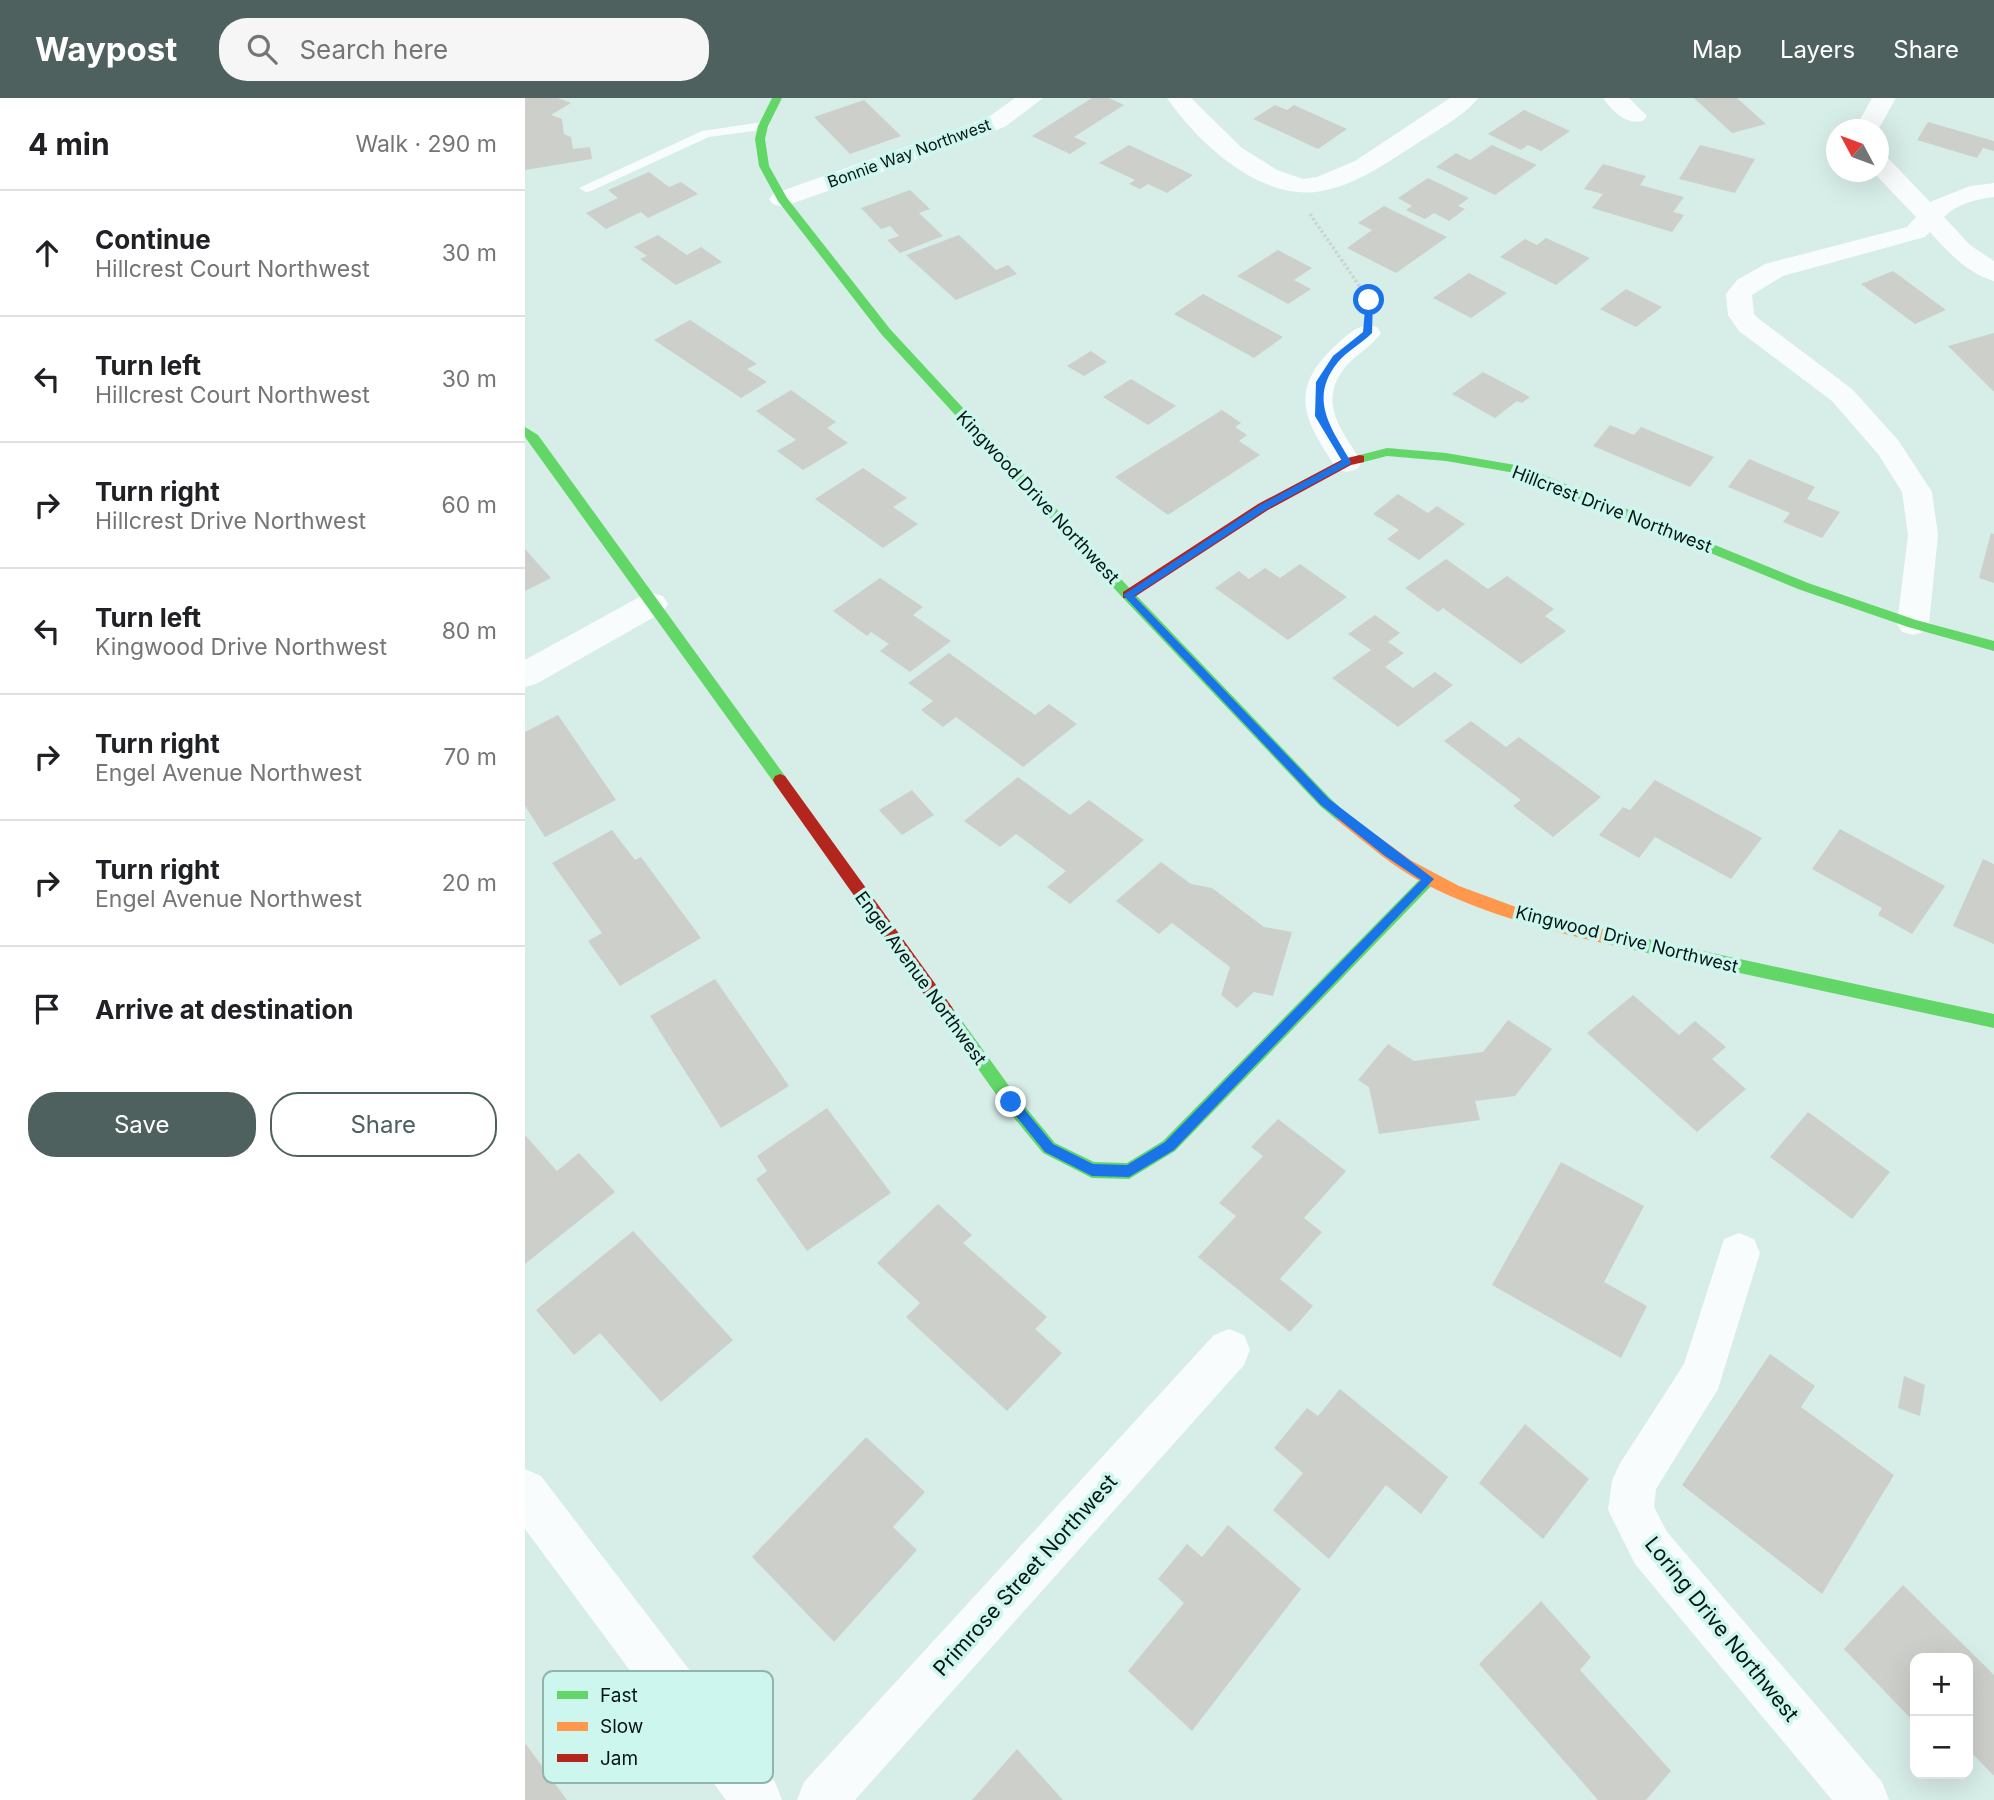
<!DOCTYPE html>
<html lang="en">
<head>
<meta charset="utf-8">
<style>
	:root { --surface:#fff; --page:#f6f6f6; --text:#202124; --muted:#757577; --line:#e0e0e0; --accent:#4f615e }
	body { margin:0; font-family:Inter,sans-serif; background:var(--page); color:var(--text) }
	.controls { position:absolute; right:21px; bottom:21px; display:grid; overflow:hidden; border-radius:14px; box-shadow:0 7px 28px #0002 }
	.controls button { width:63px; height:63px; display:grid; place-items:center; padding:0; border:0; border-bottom:2px solid var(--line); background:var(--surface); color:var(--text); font:35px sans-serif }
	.compass { position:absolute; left:1301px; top:21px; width:63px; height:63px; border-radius:50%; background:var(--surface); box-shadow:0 7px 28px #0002; rotate:311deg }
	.stop { position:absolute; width:21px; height:21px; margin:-16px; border:5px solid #1a73e8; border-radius:50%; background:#fff }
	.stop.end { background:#1a73e8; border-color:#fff; box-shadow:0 2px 7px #0008 }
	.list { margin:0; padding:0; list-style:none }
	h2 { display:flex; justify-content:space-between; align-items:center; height:91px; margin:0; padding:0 28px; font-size:30px }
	h2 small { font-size:23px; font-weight:400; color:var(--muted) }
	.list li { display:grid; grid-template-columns:46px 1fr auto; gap:21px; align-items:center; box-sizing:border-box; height:126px; padding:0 28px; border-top:2px solid var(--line) }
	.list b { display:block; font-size:26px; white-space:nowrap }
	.list p { margin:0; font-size:23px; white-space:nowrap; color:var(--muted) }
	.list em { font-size:23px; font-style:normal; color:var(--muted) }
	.actions { display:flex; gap:14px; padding:21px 28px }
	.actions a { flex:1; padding:16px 0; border:2px solid var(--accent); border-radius:28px; text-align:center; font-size:24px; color:var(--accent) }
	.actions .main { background:var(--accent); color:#fff }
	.icon { flex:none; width:38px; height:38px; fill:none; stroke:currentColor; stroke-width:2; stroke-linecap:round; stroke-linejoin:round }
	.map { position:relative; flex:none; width:1469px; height:1702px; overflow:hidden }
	header { display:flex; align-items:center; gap:42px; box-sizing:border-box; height:98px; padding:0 35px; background:var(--accent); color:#fff }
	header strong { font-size:33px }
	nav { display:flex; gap:38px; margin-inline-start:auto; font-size:24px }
	.search { width:490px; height:63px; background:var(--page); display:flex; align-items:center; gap:18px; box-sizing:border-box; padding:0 24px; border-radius:28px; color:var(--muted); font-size:26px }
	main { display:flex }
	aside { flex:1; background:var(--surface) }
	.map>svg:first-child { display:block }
	.building { fill:#cdd0ca }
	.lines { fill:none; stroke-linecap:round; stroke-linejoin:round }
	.path { stroke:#ccd3d1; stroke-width:3.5; stroke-dasharray:2.5 2.5; stroke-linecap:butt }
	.lane { fill:#f9fcfc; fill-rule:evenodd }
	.street { fill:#f9fcfc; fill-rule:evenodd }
	.fast { fill:#63d668; fill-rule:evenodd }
	.slow { fill:#ff974d; fill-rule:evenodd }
	.jam { fill:#b3261e; fill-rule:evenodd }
	.route { fill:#1a73e8 }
	.labels { text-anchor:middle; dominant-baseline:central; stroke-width:7; stroke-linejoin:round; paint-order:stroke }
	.far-street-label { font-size:16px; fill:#061613; stroke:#cdf7ee }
	.street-label { font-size:18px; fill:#061613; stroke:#cdf7ee }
	.near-street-label { font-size:21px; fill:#061613; stroke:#cdf7ee }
	.key { fill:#cdf7ee; stroke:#91b4ac; stroke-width:2 }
	.key-label { font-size:19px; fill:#061613 }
</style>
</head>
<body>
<header>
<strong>Waypost</strong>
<div class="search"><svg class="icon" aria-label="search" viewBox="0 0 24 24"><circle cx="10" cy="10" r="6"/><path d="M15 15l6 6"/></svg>Search here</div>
<nav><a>Map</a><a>Layers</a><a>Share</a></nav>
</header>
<main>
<aside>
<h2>4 min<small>Walk · 290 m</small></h2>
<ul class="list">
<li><svg class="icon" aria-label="ahead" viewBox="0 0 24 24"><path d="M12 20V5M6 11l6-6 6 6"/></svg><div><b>Continue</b><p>Hillcrest Court Northwest</p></div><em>30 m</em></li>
<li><svg class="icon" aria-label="left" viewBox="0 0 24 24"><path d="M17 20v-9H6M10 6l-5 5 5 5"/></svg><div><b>Turn left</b><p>Hillcrest Court Northwest</p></div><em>30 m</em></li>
<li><svg class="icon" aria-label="right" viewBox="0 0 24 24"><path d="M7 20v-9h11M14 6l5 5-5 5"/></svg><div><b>Turn right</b><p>Hillcrest Drive Northwest</p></div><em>60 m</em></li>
<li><svg class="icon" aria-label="left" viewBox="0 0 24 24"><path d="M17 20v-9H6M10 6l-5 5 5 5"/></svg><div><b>Turn left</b><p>Kingwood Drive Northwest</p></div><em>80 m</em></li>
<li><svg class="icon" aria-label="right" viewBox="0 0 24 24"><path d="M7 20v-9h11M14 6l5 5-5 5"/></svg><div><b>Turn right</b><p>Engel Avenue Northwest</p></div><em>70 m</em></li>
<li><svg class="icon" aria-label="right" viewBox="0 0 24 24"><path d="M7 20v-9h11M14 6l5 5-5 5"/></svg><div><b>Turn right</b><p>Engel Avenue Northwest</p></div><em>20 m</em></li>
<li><svg class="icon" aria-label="arrive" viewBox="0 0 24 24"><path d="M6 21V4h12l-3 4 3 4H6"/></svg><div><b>Arrive at destination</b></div></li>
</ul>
<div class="actions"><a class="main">Save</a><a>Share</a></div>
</aside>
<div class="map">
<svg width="1469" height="1702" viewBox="0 0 1469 1702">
	<rect width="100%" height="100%" fill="#d7ede8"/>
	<g class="building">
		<polygon points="0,0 33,0 46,5 26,17 37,21 39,36 46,39 48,51 65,49 67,61 0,72"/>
		<polygon points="567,0 584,0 599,7 549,39 562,45 545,56 507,38"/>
		<polygon points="1169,0 1212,0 1241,26 1207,35"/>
		<polygon points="339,2 376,38 325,56 289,19"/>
		<polygon points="750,7 762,12 769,7 822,31 793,51 728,21"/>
		<polygon points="999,12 1045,33 1016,53 1003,47 996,52 963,36"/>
		<polygon points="1403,24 1469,43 1469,53 1458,50 1452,60 1392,42"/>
		<polygon points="604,47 668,77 642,95 623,86 615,91 604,86 610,82 574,65"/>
		<polygon points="967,47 1012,67 970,97 911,69 931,55 945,62"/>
		<polygon points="1175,47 1230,61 1210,95 1154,81"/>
		<polygon points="1078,66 1121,78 1115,87 1159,99 1148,114 1159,117 1147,134 1067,110 1078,96 1059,91"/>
		<polygon points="124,74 144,89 156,84 173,96 123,120 116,114 81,131 61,115 93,100 83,92"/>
		<polygon points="903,80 944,100 933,108 940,111 924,123 909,115 900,121 881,112 887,108 873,100"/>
		<polygon points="385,92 405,111 394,115 418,138 375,155 362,142 374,138 365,128 356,131 336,110"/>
		<polygon points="859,108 922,139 871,175 822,150 847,132 833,125"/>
		<polygon points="133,137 162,157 176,149 197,164 151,187 115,161 122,158 109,149"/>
		<polygon points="434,137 471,172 483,167 492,176 431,202 381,157"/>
		<polygon points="1021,140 1065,160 1031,187 975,159 1000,141 1012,147"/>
		<polygon points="753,152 787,170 769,182 786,191 763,206 712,178"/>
		<polygon points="1368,173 1421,212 1390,226 1336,186"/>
		<polygon points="944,175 982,195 946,220 908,200"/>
		<polygon points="1101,191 1137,209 1111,229 1075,211"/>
		<polygon points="678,196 758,239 729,260 649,216"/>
		<polygon points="165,222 232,266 222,271 242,284 216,300 129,242"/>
		<polygon points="1469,235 1469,294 1423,248"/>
		<polygon points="566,253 582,264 559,278 542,268"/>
		<polygon points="958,274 1005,299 997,305 992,303 970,320 927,296"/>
		<polygon points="606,281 651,308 623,327 578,299"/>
		<polygon points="266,292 311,324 302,330 323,345 278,372 252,353 271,342 231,313"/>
		<polygon points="697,312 716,325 710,329 722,337 714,343 735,357 643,417 590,379"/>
		<polygon points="1085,327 1109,337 1116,329 1189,359 1165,389 1068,348"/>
		<polygon points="1224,361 1290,389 1282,401 1315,414 1297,440 1258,424 1265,415 1203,389"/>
		<polygon points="338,370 382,400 368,409 393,426 358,450 290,401"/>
		<polygon points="873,396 903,415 912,408 940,426 894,462 862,441 874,432 848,416"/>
		<polygon points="1466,435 1469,436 1469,485 1454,480"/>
		<polygon points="0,451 26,480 0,493"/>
		<polygon points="921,461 963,491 982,478 1029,511 1020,518 1041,533 996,566 918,510 913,514 880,490"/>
		<polygon points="775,466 822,499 763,542 690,490 714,473 724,481 740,470 755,480"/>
		<polygon points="355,480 398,509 388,517 426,543 385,574 355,553 364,546 346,534 342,538 308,513"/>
		<polygon points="850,517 875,535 863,544 879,555 860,569 888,590 910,574 928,587 873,629 807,580 846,552 823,536"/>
		<polygon points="424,555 510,617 524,606 552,626 498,669 431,619 418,629 396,612 408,603 383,585"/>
		<polygon points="33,617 91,702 20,739 0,708 0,634"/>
		<polygon points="946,623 981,649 994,639 1076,699 1028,739 988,708 996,702 919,643"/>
		<polygon points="493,679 545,717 564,702 619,742 545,806 522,789 541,773 491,736 475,749 439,723"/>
		<polygon points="1130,682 1237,740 1206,781 1130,739 1114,760 1074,737 1098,709 1105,712"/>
		<polygon points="387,692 409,717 377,737 354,712"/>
		<polygon points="1315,731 1420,788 1387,836 1353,817 1357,810 1287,771"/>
		<polygon points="87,732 110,762 116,759 176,840 95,888 63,843 77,835 27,765"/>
		<polygon points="1458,761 1469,766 1469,846 1428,828"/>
		<polygon points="636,764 666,786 687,790 739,829 767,834 748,898 729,894 712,910 696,897 705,869 647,825 634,836 591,803"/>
		<polygon points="190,881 264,988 196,1030 125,918"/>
		<polygon points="1108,897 1154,937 1170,923 1201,949 1187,961 1221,991 1172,1034 1062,935"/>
		<polygon points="983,922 1027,951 990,998 950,1003 955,1022 854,1036 844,989 833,982 863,946 889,963 958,954"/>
		<polygon points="302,1010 366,1095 282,1153 231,1081 242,1073 232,1058"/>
		<polygon points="1283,1014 1365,1074 1327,1121 1245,1059"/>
		<polygon points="753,1021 821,1073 779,1120 797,1134 755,1181 788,1208 765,1234 673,1159 711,1118 694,1105 738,1058 726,1049"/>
		<polygon points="0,1037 32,1073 54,1055 90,1094 0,1166"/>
		<polygon points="1036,1064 1119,1108 1079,1184 1122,1208 1096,1260 967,1187"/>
		<polygon points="413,1106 447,1137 438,1145 522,1219 510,1231 537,1255 482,1313 381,1219 395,1205 352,1165"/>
		<polygon points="108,1133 208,1242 136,1304 75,1235 49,1257 11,1212"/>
		<polygon points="1245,1256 1290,1288 1276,1309 1369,1377 1297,1496 1157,1387"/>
		<polygon points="1379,1278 1400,1287 1395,1318 1373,1310"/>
		<polygon points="815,1291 923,1379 896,1416 861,1387 804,1461 748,1412 778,1375 749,1350 782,1310 793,1318"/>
		<polygon points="1000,1326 1064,1381 1018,1441 954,1385"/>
		<polygon points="341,1339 400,1394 368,1429 392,1452 309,1544 227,1459"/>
		<polygon points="703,1427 776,1491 667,1633 603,1573 659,1505 633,1481 662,1446 677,1459"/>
		<polygon points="1378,1487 1469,1577 1469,1678 1443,1651 1443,1560 1390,1560 1390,1625 1319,1551"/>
		<polygon points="1016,1503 1066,1559 1055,1572 1146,1673 1121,1702 1073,1702 954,1566"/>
		<polygon points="0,1645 42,1702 0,1702"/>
		<polygon points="492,1651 538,1702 447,1702"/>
	</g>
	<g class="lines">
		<polyline class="path" points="785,116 844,202 844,208"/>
		<polygon class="lane" points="238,24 244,28 242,31 184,39 66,93 61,94 54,90 177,33"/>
		<g class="street">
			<polygon points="490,0 518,0 481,28 458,38 266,106 257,109 248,106 244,101 248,96 440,28 465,18"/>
			<path d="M642,0H666L717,50L752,72L778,81L792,79L830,63L925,0H953C941,17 906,36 888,48C860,66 830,87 797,93C737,105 673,45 642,0Z"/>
			<path d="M1078,0H1104L1122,18L1118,23C1101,27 1088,14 1078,0Z"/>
			<polygon points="1347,0 1371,0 1353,32 1329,32"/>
			<path d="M1353,57L1362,59L1405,104L1445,88L1469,85V99C1452,101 1431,106 1419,119L1445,147L1469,163V183C1443,176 1422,153 1405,134L1400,139L1258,178L1227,197L1229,216L1234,221L1327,291L1373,342L1407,394L1413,437L1404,526L1399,534L1388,537L1377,534L1372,526L1383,437L1377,394L1353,356L1307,303L1214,233L1203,217L1201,196L1212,182L1240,166L1382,129L1391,119L1348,74H1353Z"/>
			<path d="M842,227L852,229L856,235C848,247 834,255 824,265C790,301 816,332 837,364L832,371L822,374L812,371C783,327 761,295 807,251C817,241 828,230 842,227Z"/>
			<polygon points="127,495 138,498 143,506 138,514 11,586 0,589 0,562 116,498"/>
			<polygon points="1214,1135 1229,1141 1235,1155 1193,1291 1131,1391 1129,1409 1142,1434 1357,1684 1364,1702 1307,1702 1110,1466 1083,1412 1087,1383 1094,1367 1159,1266 1199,1141"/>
			<polygon points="704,1231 719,1237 725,1252 719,1267 330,1702 272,1702 279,1684 689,1237"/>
			<polygon points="0,1371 16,1378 250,1684 257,1702 201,1702 0,1431"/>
		</g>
		<g class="fast">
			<polygon points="247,0 257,0 243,28 240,41 244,68 262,100 365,231 608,494 805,700 825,719 823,723 813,723 795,708 598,500 357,237 253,103 234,68 230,41 233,28"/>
			<polygon points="0,329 13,337 260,678 262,682 260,686 250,686 0,339"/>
			<polygon points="862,350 921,355 996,368 1283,485 1391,522 1469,543 1469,553 1383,529 1273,491 990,375 921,363 862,358 835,365 829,361 831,358"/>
			<polygon points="904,775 909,777 912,781 909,785 650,1053 604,1081 567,1080 518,1055 480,1009 413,914 415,909 421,907 427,909 492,999 530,1045 569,1064 602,1065 638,1043 899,777"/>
			<polygon points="1104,837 1469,916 1469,930 1104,851 1098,849 1096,844 1098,839"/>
		</g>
		<path class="slow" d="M818,713L887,763L934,788L1002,813L1104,837L1110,839L1112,844L1110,849L1104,851C1034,835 964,819 900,786C868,769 841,745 813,723L811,719L813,715Z"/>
		<g class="jam">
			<polygon points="835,357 839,358 839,364 826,367 743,412 608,500 598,500 598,494 733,406 818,361"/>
			<polygon points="255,676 260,678 427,909 429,914 427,919 421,921 415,919 250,686 248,682 250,678"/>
		</g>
	</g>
	<path class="route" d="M841,200L848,202L847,235C837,245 822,253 813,264C783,301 806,330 826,364L825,366L742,411L609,498L804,701L909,781L649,1052L604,1079L567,1078L520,1054L482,1007V1000H490L528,1046L568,1066L602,1067L640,1044L896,782L860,758L796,707L598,497L735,407L817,363L790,318L791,284L808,258L838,234Z"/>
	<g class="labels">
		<g class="far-street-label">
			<text transform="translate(384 55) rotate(-20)">Bonnie Way Northwest</text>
		</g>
		<g class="street-label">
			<text transform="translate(513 399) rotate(47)">Kingwood Drive Northwest</text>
			<text transform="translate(1087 411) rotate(21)">Hillcrest Drive Northwest</text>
			<text transform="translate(1102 841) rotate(14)">Kingwood Drive Northwest</text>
			<text transform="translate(396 880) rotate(54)">Engel Avenue Northwest</text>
		</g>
		<g class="near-street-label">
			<text transform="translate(500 1477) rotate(-48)">Primrose Street Northwest</text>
			<text transform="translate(1197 1531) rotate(51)">Loring Drive Northwest</text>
		</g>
	</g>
	<rect x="18" y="1573" width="230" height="112" rx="10" class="key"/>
	<rect x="32" y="1593" width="31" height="8" fill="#63d668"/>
	<rect x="32" y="1624" width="31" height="9" fill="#ff974d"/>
	<rect x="32" y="1656" width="31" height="8" fill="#b3261e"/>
	<g class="key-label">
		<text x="75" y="1604">Fast</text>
		<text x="75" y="1635">Slow</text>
		<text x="75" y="1667">Jam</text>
	</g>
</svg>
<div class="controls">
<button>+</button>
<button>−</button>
</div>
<svg class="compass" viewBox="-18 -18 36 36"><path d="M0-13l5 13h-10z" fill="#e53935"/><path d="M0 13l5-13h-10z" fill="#757577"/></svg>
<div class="stop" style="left:844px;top:202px"></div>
<div class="stop end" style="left:486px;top:1004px"></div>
</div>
</main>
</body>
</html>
